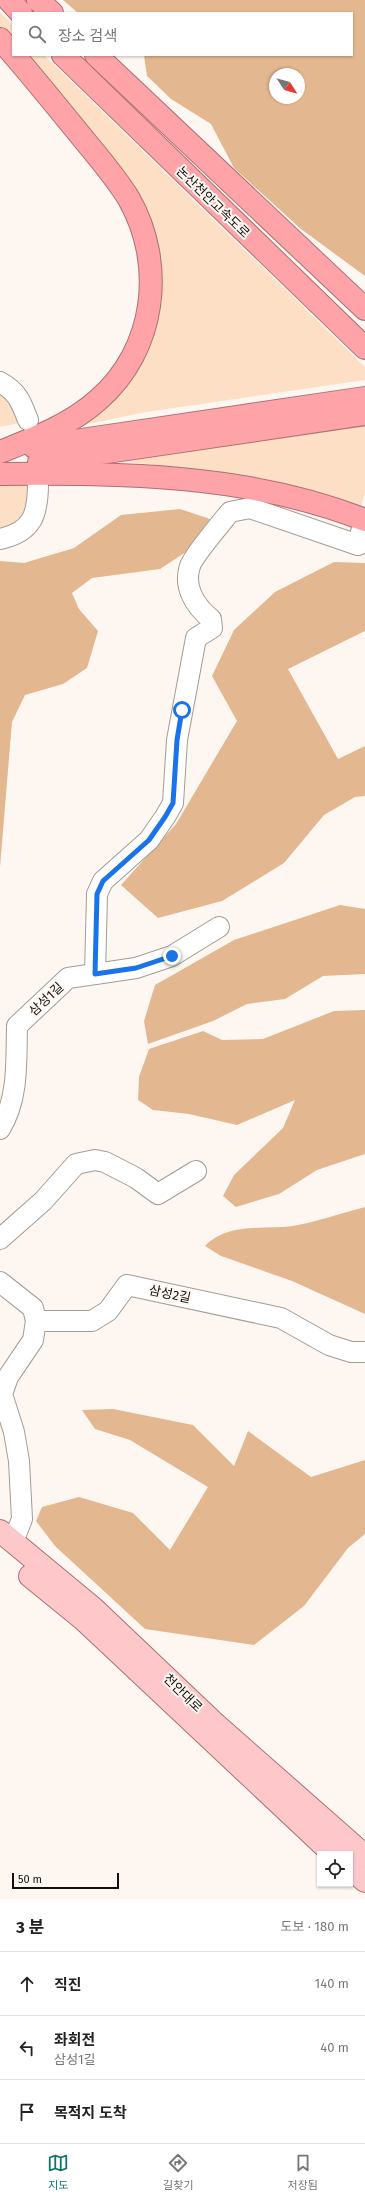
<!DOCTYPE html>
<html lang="ko">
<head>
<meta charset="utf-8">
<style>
	:root { --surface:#fff; --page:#f2f2f2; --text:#222; --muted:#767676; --line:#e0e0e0; --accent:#0f766e }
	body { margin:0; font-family:"Fira Sans","Noto Sans KR",sans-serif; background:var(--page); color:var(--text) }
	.controls { position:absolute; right:12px; bottom:12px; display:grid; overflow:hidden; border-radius:0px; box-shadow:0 1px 3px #0004 }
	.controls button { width:36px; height:36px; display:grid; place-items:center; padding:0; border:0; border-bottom:1px solid var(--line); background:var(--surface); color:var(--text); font:20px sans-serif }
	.compass { position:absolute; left:269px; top:68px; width:36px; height:36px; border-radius:50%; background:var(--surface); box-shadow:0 1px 3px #0004; rotate:126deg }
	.scale { position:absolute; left:12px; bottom:10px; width:107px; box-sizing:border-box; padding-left:4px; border:2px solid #110e0c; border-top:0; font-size:11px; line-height:14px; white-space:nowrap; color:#110e0c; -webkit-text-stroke:3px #fef7f1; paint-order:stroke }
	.stop { position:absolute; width:12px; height:12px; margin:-9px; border:3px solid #1a73e8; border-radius:50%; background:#fff }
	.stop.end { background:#1a73e8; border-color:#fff; box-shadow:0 1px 4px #0008 }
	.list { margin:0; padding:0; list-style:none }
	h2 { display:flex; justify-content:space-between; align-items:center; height:52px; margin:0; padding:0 16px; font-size:17px }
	h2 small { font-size:13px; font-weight:400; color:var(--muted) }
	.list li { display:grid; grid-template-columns:26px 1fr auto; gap:12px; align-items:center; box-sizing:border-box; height:64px; padding:0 16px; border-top:1px solid var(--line) }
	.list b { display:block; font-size:15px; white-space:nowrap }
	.list p { margin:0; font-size:13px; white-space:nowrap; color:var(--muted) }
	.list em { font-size:13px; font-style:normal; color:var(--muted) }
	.icon { flex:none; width:22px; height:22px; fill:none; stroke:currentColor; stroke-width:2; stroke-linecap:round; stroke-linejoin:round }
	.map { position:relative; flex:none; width:365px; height:1899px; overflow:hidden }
	.search { position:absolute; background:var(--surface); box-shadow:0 1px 3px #0004; left:12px; right:12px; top:12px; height:44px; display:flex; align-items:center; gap:10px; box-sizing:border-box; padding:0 14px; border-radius:0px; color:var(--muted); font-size:15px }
	.sheet { height:244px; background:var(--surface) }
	nav { display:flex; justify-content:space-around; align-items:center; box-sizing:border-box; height:56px; border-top:1px solid var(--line); background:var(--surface); font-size:11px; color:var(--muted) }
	nav a { display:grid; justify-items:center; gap:2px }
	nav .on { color:var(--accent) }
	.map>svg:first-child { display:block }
	.green { fill:#fcdfc5 }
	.forest { fill:#e3b78f; fill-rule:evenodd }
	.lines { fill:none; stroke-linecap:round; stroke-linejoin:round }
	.minor-casing { stroke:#a39b94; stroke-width:22 }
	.major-casing { stroke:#ab6f71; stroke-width:24 }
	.highway-casing { stroke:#ab6f71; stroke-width:24 }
	.minor { stroke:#fff; stroke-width:20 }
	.major { stroke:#fec8cb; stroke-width:22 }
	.highway { stroke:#fea3a8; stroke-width:22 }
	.route { stroke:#1a73e8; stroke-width:5 }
	.labels { text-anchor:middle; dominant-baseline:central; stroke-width:4; stroke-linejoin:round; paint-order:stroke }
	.street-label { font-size:13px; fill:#110e0c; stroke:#fef7f1 }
</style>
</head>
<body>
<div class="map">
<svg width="365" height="1899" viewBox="0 0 365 1899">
	<rect width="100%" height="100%" fill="#fef7f1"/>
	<g class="green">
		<polygon points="0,12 13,25 13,46 0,30"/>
		<polygon points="21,55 44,55 365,367 365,380 146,412 69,428 128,379 153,234"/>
		<polygon points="0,390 11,399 19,423 0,427"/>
		<polygon points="365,415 365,493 361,506 267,479 137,463 77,459"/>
		<polygon points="0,480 29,482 30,496 21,520 0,531"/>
	</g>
	<g class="forest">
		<path d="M63,0H365V276L301,229L234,168L211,124L171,99L147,76L144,55H352V13H78ZM275,74H299V98H275Z"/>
		<polygon points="180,509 210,519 186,552 160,569 92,578 72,593 79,609 98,631 87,668 63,684 25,695 12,722 0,867 0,561 24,563 74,548 121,515"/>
		<polygon points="334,562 365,563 365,631 288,669 338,759 365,746 365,796 355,797 324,815 284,863 222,901 158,918 121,885 176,824 237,721 212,676 234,630 275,592"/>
		<polygon points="340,905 365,909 365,974 323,976 285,999 247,1004 213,1021 148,1044 144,1021 155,985 234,940"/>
		<polygon points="365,1010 365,1154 317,1170 279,1194 236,1207 223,1196 234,1175 283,1128 295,1100 237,1125 189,1114 153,1110 138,1100 139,1077 149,1049 203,1031 222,1040 263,1039 334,1011"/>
		<path d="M365,1207V1314L292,1281L221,1256L205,1246C229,1222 263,1230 293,1226C317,1222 341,1213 365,1207Z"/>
		<polygon points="113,1409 193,1425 234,1466 248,1431 311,1477 365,1460 365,1534 348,1548 304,1606 254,1645 145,1629 55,1546 36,1521 42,1507 79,1497 133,1513 170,1550 208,1487 130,1440 95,1429 82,1410"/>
	</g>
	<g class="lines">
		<defs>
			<g id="minor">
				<path d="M0,382C18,392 21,402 28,420"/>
				<path d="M0,539C33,532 38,514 38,483"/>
				<path d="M95,974L97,894L103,881L149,840L165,817L173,803L177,740L196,638L212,628L211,619C195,606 183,587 190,566C193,556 222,522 230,512L250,508L358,545L361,532"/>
				<path d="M0,1129C19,1098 16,1061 17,1026L68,978L136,968L172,956L219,927"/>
				<polyline points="0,1239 43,1201 76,1164 95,1160 105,1162 136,1178 158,1194 196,1171"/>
				<polyline points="0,1282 33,1308 36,1321 92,1321 108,1311 127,1285 281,1318 329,1345 351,1352 365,1352"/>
				<polyline points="13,1542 22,1519 19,1461 14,1432 2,1394 8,1377 33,1340 36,1321"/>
			</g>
			<g id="major">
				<polyline points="0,1531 93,1608 213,1722 365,1856"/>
				<polyline points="30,1576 84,1620 333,1854"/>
				<polyline points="350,1869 365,1881"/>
			</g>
			<g id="highway">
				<polyline points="9,0 21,13"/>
				<polyline points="38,0 52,13"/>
				<polyline points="0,39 13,54"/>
				<polyline points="63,55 365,348"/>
				<polyline points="96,55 365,309"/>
				<polyline points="34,447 365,398"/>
				<path d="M0,452C35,438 70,425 98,400C156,350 166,264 129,199C115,176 98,157 81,136C59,109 37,82 14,55"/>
				<polyline points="39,462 365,414"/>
				<path d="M0,474C123,473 249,474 365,520"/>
			</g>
		</defs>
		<use href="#minor" class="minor-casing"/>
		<use href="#major" class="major-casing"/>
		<use href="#highway" class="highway-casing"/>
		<use href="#minor" class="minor"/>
		<use href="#major" class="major"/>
		<use href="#highway" class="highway"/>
	</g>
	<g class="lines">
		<polyline class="route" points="172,956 136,968 95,974 97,894 103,881 149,840 165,817 173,803 177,740 182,710"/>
	</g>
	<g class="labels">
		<g class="street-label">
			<text transform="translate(213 202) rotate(44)">논산천안고속도로</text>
			<text transform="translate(46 999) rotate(-43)">삼성1길</text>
			<text transform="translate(170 1294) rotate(12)">삼성2길</text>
			<text transform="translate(183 1693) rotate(44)">천안대로</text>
		</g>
	</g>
</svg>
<div class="controls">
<button><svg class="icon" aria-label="locate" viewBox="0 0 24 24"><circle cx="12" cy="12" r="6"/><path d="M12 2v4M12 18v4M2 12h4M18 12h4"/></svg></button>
</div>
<svg class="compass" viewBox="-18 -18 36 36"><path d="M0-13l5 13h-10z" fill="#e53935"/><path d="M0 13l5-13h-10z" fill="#767676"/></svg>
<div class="scale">50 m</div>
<div class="stop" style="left:182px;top:710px"></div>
<div class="stop end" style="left:172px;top:956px"></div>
<div class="search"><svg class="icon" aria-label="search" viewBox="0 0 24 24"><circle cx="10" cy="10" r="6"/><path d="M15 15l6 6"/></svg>장소 검색</div>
</div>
<section class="sheet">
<h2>3 분<small>도보 · 180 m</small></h2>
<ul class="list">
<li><svg class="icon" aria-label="ahead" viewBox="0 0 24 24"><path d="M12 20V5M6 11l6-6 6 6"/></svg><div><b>직진</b></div><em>140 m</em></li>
<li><svg class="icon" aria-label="left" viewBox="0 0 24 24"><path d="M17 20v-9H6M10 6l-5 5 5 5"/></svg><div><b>좌회전</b><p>삼성1길</p></div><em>40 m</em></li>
<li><svg class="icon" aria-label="arrive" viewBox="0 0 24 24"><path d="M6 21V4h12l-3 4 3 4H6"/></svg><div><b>목적지 도착</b></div></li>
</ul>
</section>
<nav>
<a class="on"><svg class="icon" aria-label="map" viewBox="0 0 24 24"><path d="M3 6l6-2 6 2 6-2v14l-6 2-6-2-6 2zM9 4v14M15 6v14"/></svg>지도</a>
<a><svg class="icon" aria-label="directions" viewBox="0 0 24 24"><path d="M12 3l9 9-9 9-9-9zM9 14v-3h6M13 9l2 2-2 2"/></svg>길찾기</a>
<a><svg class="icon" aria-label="saved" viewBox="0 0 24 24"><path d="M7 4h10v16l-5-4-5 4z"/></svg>저장됨</a>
</nav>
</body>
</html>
